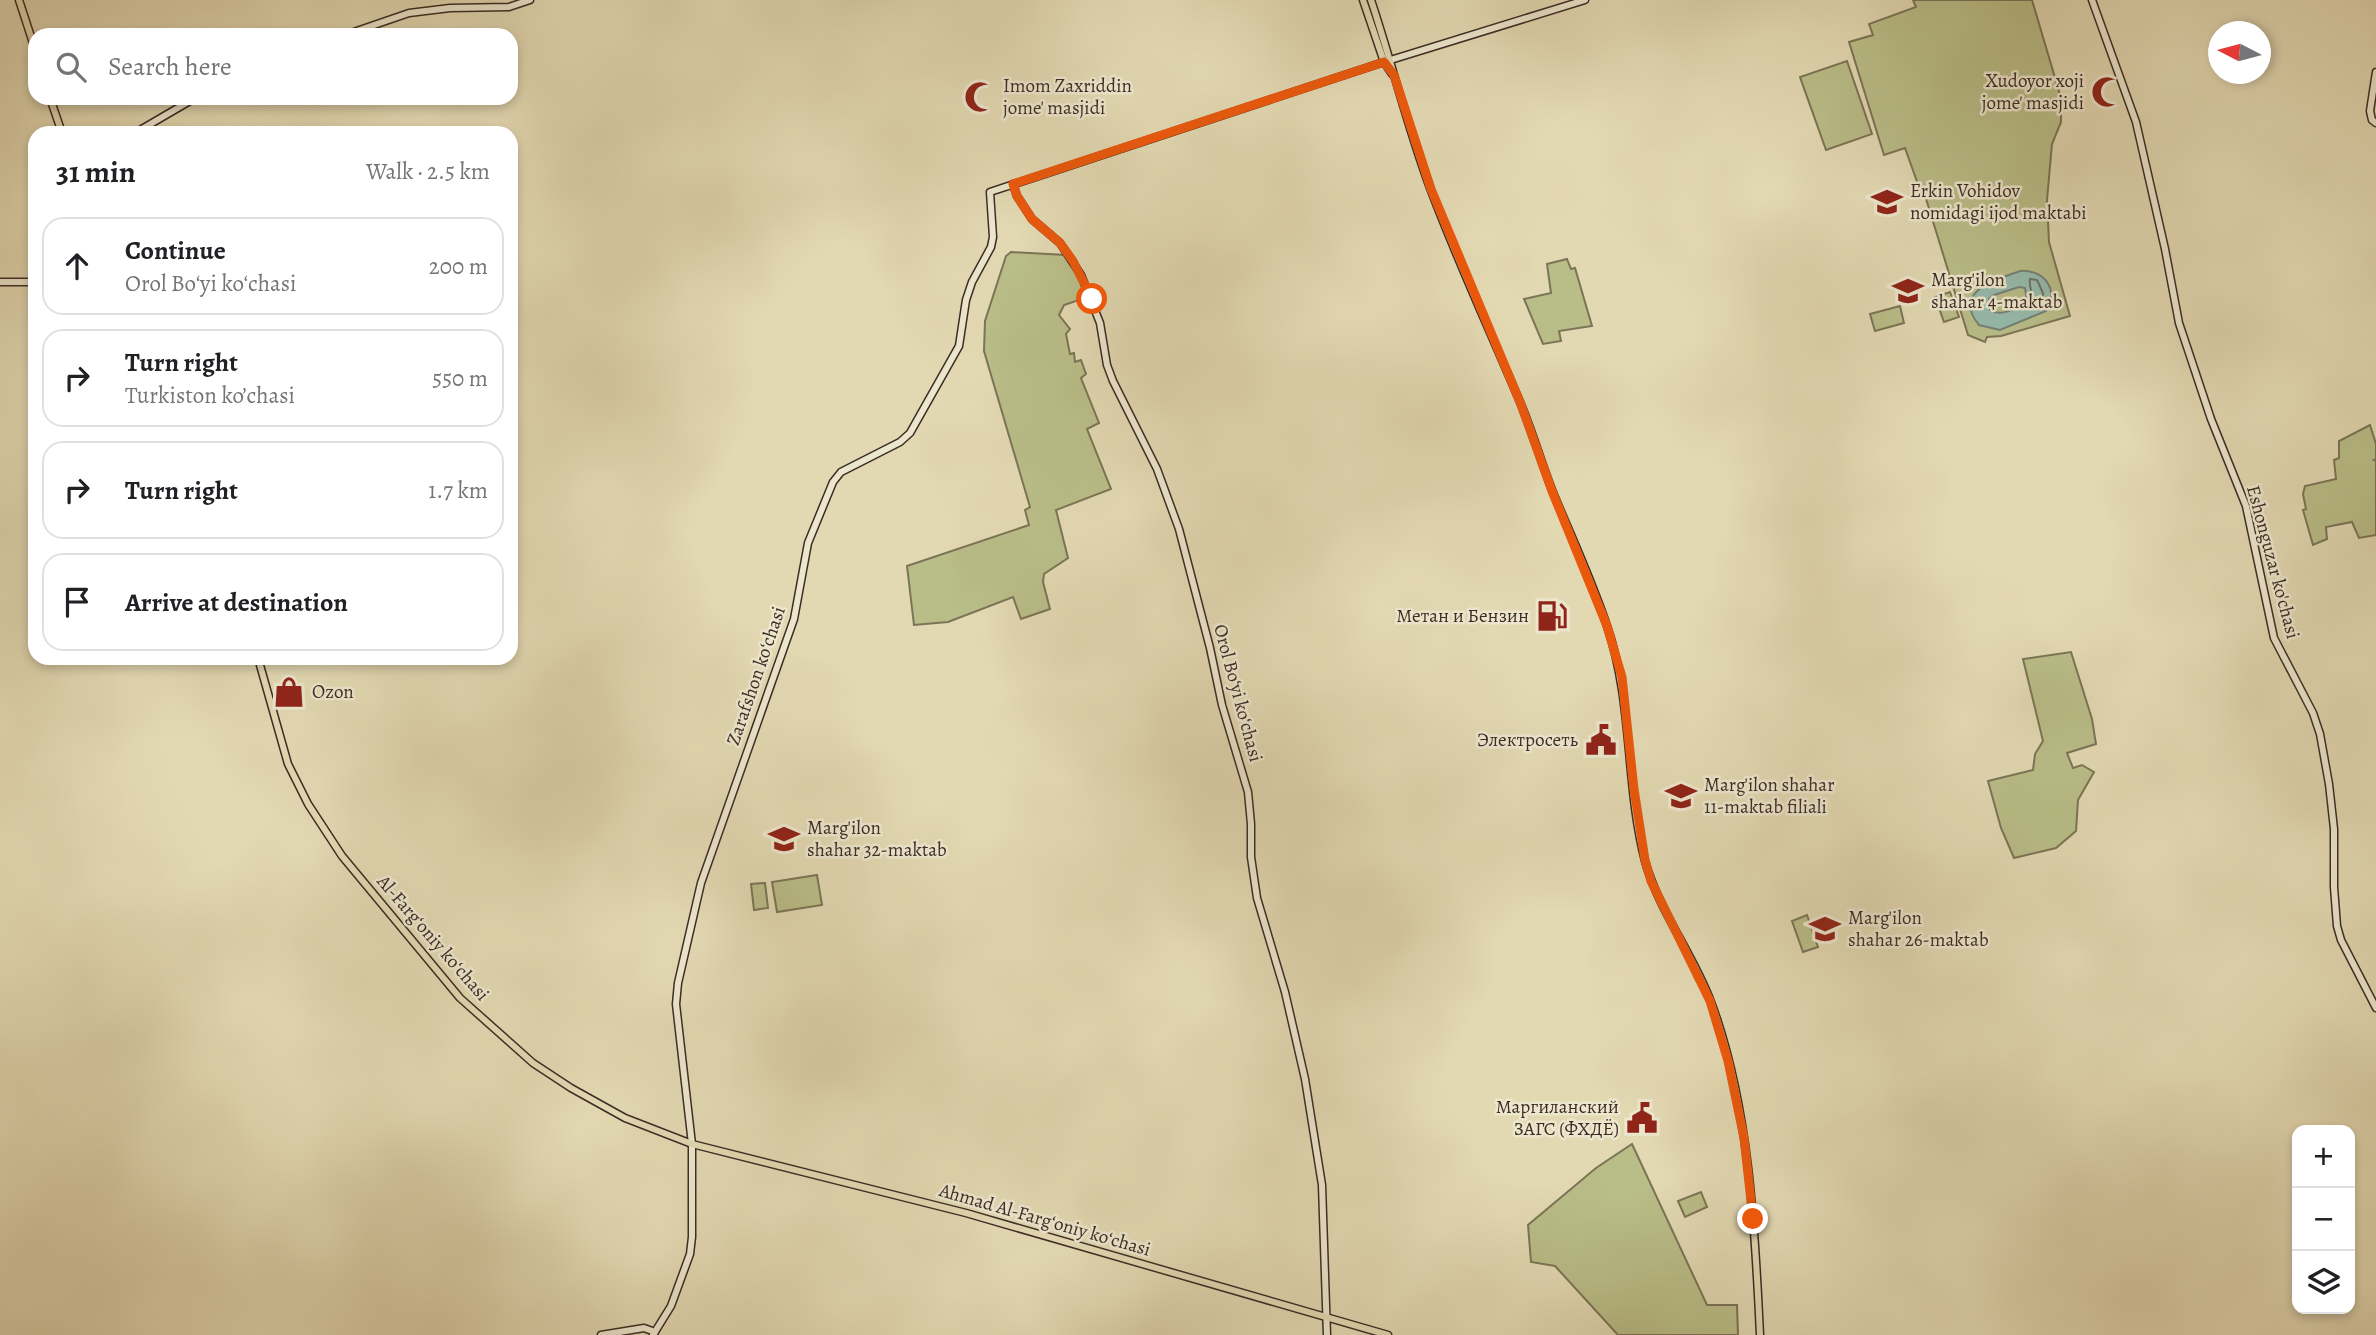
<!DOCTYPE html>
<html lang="en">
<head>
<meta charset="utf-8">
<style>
	:root { --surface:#fff; --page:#f2f2f2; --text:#202124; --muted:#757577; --line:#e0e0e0 }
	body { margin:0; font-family:Alegreya,serif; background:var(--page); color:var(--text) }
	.controls { position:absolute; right:21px; bottom:21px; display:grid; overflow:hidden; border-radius:14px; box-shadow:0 4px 10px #0003 }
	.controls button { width:63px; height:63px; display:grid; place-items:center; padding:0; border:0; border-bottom:2px solid var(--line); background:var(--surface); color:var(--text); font:35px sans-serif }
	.compass { position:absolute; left:2208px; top:21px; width:63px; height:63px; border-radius:50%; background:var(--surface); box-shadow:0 4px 10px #0003; rotate:276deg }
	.stop { position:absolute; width:21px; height:21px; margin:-16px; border:5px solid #ea580c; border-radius:50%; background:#fff }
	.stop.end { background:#ea580c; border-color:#fff; box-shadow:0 2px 7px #0008 }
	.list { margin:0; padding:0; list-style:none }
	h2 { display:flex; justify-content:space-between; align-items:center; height:91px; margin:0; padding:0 28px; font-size:30px }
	h2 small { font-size:23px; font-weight:400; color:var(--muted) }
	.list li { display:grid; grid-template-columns:46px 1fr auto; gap:21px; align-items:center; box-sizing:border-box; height:98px; margin:0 14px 14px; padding:0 14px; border:2px solid var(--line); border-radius:21px }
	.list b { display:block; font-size:26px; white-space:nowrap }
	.list p { margin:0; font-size:23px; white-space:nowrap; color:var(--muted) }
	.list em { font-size:23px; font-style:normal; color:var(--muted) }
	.icon { flex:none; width:38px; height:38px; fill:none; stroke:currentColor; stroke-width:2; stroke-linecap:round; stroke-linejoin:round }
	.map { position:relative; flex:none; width:2376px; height:1335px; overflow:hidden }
	.search { position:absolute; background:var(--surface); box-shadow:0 4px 10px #0003; left:28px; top:28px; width:490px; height:77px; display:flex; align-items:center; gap:18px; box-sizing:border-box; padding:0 24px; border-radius:21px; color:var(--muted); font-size:26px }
	.panel { position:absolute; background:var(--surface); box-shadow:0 4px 10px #0003; left:28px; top:126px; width:490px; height:539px; border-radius:21px }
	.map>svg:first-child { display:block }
	.green { fill:#b9bd88; stroke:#7b7456; stroke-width:2 }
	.water { fill:#95baac; stroke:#728176; stroke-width:2; fill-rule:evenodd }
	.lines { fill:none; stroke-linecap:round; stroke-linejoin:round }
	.shore { stroke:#697368; stroke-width:2 }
	.secondary-casing { stroke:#3d2c25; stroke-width:9 }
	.primary-casing { stroke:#3d2c25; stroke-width:9 }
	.secondary { stroke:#ece6cd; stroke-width:6 }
	.primary { stroke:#e2d8b2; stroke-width:6 }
	.route { stroke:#ea580c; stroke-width:9 }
	.labels { text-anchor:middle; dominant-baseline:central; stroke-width:5; stroke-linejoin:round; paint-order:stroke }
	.poi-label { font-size:19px; fill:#3d2c25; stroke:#ece6cd; text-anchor:start }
	.street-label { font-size:19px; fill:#3d2c25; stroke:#ece6cd }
</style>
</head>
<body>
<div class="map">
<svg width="2376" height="1335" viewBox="0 0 2376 1335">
	<rect width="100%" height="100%" fill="#e2d8b2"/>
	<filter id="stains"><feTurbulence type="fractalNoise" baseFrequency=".00286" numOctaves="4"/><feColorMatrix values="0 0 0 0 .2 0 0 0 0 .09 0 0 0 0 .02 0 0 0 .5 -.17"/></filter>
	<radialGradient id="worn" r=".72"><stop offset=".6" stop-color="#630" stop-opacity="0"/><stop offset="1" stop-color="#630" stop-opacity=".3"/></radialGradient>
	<g class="green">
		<polygon points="1913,0 2032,0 2061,98 2061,122 2052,144 2047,200 2049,242 2070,316 2001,336 1987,337 1985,342 1968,335 1923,189 1920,190 1905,148 1884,155 1849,42 1873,35 1869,24 1916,7"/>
		<polygon points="1847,61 1872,134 1826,150 1800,77"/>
		<polygon points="1011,252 1066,255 1088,297 1064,305 1059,315 1070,329 1066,334 1070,354 1074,353 1075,362 1081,360 1086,374 1081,378 1099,423 1087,429 1111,489 1056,510 1068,558 1044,574 1043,582 1050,609 1021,619 1013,597 948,622 914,625 907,566 1029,525 1025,510 1030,507 984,351 985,321 1006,256"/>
		<polygon points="1567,259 1571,269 1575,268 1592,326 1559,331 1561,341 1543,344 1524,299 1551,293 1547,264"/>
		<polygon points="1950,292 1959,317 1944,322 1935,297"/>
		<polygon points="1900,306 1904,323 1875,331 1870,314"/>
		<polygon points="2370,425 2376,444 2376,459 2374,460 2376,461 2376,535 2359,538 2352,522 2326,527 2327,539 2313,545 2303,510 2306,509 2303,494 2305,486 2336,479 2334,460 2339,458 2339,441"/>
		<polygon points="2071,652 2092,719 2096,744 2067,753 2073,768 2082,765 2094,772 2078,800 2076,831 2056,848 2014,858 2001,828 1988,781 2033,770 2035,754 2043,741 2023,659"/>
		<polygon points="817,875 822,905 777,912 772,882"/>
		<polygon points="765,883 768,908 754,910 751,884"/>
		<polygon points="1807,915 1818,947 1803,952 1792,921"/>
		<polygon points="1632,1144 1707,1305 1737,1305 1738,1335 1618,1335 1555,1266 1531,1262 1528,1225 1596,1168"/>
		<polygon points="1701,1192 1707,1207 1685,1217 1678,1201"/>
	</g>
	<path class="water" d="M2020,271C2044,269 2060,290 2046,311L2000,330L1979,325C1951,291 1996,280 2020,271ZM2019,287L2025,288L2027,300L2024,305C2013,309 2000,317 1990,310L1989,299L1994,295Z"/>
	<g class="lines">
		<path class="shore" d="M2030,279L2037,280L2043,293L2042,303L2037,309L2033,306C2035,297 2028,287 2030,279Z"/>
		<defs>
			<g id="secondary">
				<polyline points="2092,0 2136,122 2165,249 2179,323 2211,419 2246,506 2274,638 2313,713 2320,734 2329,784 2334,829 2334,887 2337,926 2341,940 2376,1008"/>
				<polyline points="345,35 409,13 450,8 509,7 530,0"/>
				<polyline points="2376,72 2370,111 2372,120 2376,123"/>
				<polyline points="135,133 195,98"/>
				<polyline points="1013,184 1017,196 1032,219 1060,243 1081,275 1100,323 1107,365 1113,381 1157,469 1179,529 1210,648 1222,705 1248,792 1251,824 1251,857 1257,898 1285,992 1305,1079 1322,1185 1327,1335"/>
				<polyline points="0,282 35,282"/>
				<polyline points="601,1335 644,1328 655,1332"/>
				<polyline points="653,1335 671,1306 690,1254 692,1237 692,1144 676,1004 678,983 701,883 794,619 808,543 833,482 841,472 900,442 910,433 959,346 966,300 972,282 991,247 993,237 990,192 1384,62 1585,0"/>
			</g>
			<g id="primary">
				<polyline points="19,0 35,49"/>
				<polyline points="1363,0 1384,62 1392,74"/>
				<path d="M1371,0C1392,63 1407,126 1430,188C1457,260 1490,331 1520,402C1533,433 1542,465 1554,495C1572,538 1592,581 1607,626C1633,702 1625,784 1645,861C1659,911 1693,954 1711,1002C1749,1104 1755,1227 1760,1335"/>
				<polyline points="50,98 62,133"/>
				<polyline points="258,658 288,764 308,804 342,856 460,998 533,1063 571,1088 625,1118 692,1144 966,1213 1388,1335"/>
			</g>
		</defs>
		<use href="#secondary" class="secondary-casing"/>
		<use href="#primary" class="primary-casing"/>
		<use href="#secondary" class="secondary"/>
		<use href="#primary" class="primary"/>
	</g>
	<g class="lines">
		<polyline class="route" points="1092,299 1073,261 1060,243 1032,219 1017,196 1013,184 1384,62 1394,75 1431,189 1520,402 1552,491 1607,626 1622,677 1634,789 1645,860 1651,881 1710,1001 1728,1061 1744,1138 1753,1219"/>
	</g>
	<defs>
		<symbol id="mosque-bare" viewBox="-9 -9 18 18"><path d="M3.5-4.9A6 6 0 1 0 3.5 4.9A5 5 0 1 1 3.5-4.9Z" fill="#8f2418" stroke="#ece6cd" stroke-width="2.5" paint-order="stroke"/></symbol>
		<symbol id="school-bare" viewBox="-9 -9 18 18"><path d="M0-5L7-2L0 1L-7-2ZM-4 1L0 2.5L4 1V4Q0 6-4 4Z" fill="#8f2418" stroke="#ece6cd" stroke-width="2.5" paint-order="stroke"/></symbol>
		<symbol id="fuel-bare" viewBox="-9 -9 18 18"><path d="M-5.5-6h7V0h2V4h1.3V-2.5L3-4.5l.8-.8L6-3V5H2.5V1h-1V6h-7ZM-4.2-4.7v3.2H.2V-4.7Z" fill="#8f2418" stroke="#ece6cd" stroke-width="2.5" paint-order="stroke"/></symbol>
		<symbol id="shop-bare" viewBox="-9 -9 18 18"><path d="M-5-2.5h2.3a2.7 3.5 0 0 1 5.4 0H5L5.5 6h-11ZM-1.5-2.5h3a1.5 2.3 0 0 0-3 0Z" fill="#8f2418" stroke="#ece6cd" stroke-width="2.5" paint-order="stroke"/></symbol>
		<symbol id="civic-bare" viewBox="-9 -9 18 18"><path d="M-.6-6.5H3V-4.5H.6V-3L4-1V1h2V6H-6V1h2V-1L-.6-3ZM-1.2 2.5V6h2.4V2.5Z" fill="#8f2418" stroke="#ece6cd" stroke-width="2.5" paint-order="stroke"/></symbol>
	</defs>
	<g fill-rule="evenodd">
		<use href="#mosque-bare" x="2085" y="70" width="44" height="44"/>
		<use href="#mosque-bare" x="958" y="75" width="44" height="44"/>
		<use href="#school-bare" x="1865" y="180" width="44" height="44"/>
		<use href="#school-bare" x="1886" y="269" width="44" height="44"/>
		<use href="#fuel-bare" x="1530" y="594" width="44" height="44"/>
		<use href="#shop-bare" x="267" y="670" width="44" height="44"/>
		<use href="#civic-bare" x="1579" y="718" width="44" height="44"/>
		<use href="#school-bare" x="1659" y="774" width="44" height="44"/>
		<use href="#school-bare" x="762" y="817" width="44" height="44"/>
		<use href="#school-bare" x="1803" y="907" width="44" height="44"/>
		<use href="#civic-bare" x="1620" y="1096" width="44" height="44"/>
	</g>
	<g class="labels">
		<g class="poi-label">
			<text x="2084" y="81" text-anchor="end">Xudoyor xoji<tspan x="2084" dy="22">jome' masjidi</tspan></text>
			<text x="1003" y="86">Imom Zaxriddin<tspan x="1003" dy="22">jome' masjidi</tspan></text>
			<text x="1910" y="191">Erkin Vohidov<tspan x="1910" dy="22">nomidagi ijod maktabi</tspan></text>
			<text x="1931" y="280">Marg'ilon<tspan x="1931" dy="22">shahar 4-maktab</tspan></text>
			<text x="1529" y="616" text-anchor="end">Метан и Бензин</text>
			<text x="312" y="692">Ozon</text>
			<text x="1578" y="740" text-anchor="end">Электросеть</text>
			<text x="1704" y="785">Marg'ilon shahar<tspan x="1704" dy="22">11-maktab filiali</tspan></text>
			<text x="807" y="828">Marg'ilon<tspan x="807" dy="22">shahar 32-maktab</tspan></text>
			<text x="1848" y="918">Marg'ilon<tspan x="1848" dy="22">shahar 26-maktab</tspan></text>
			<text x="1619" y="1107" text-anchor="end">Маргиланский<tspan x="1619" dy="22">ЗАГС (ФХДЁ)</tspan></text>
		</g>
		<g class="street-label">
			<text transform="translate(2273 562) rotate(75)">Eshonguzar ko'chasi</text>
			<text transform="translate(756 676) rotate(-71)">Zarafshon koʻchasi</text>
			<text transform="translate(1238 693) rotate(75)">Orol Boʻyi koʻchasi</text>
			<text transform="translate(433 938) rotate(49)">Al-Fargʻoniy koʻchasi</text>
			<text transform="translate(1045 1220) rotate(16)">Ahmad Al-Fargʻoniy koʻchasi</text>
		</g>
	</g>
	<rect width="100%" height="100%" filter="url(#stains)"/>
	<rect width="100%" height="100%" fill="url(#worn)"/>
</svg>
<div class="controls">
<button>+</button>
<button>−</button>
<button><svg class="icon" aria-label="layers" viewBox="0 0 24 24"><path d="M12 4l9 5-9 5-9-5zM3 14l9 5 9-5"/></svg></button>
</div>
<svg class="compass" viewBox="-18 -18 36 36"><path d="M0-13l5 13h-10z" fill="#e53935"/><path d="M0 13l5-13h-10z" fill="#757577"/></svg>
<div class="stop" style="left:1092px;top:299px"></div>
<div class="stop end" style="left:1753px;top:1219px"></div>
<div class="search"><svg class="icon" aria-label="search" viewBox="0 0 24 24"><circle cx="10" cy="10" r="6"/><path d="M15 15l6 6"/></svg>Search here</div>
<section class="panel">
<h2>31 min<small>Walk · 2.5 km</small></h2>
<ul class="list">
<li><svg class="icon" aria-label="ahead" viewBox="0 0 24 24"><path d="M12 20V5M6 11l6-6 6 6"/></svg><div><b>Continue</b><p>Orol Boʻyi koʻchasi</p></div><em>200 m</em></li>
<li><svg class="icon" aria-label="right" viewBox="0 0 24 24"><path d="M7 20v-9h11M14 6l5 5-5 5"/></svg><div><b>Turn right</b><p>Turkiston ko’chasi</p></div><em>550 m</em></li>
<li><svg class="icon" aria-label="right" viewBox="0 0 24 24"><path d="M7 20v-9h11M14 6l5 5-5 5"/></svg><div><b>Turn right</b></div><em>1.7 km</em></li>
<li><svg class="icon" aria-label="arrive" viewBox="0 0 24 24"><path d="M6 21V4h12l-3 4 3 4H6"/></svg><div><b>Arrive at destination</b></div></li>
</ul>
</section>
</div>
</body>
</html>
